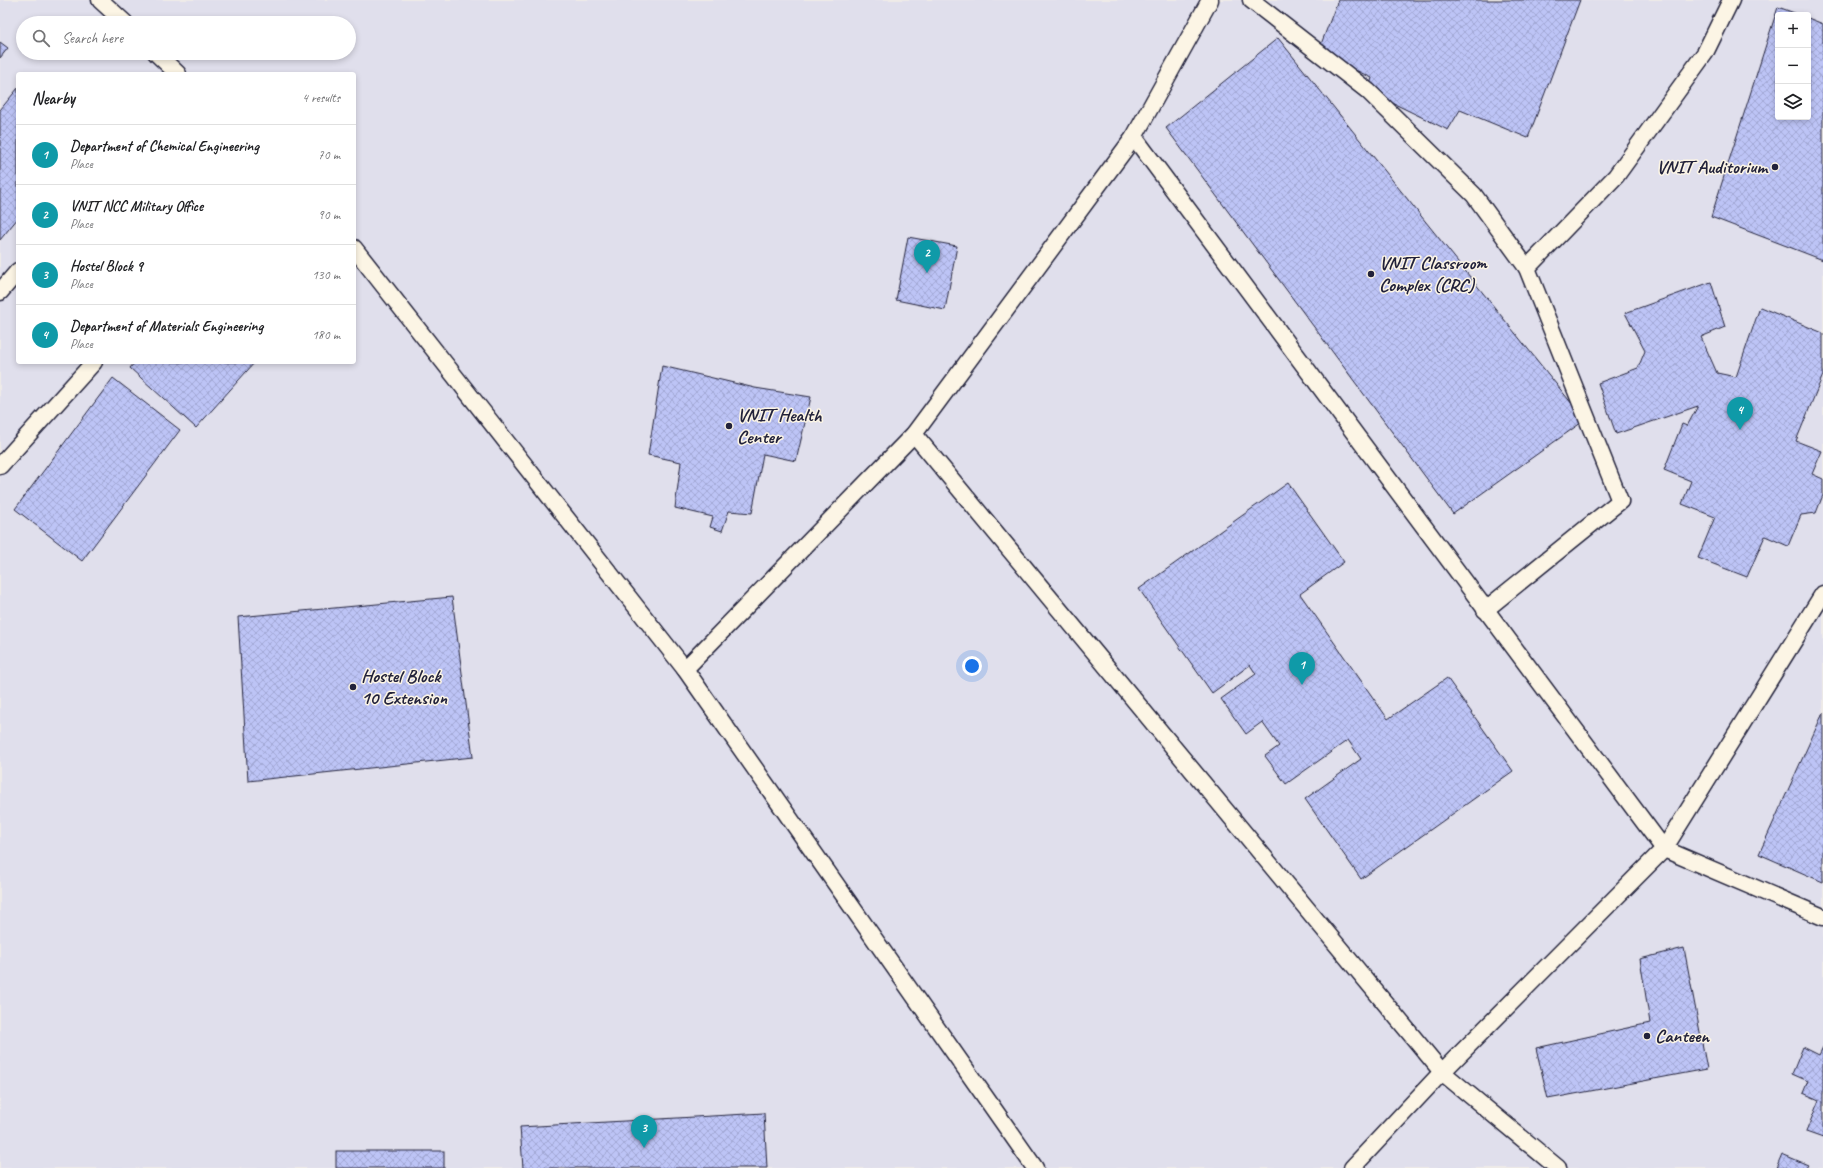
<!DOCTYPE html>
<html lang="en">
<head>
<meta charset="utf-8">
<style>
	:root { --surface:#fff; --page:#f2f2f2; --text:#202124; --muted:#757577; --line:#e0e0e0; --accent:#7c3aed }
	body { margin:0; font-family:Caveat,sans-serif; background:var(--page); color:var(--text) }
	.controls { position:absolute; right:12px; top:12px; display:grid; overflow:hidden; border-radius:4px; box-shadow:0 2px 6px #0003 }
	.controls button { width:36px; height:36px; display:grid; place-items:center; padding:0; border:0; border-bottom:1px solid var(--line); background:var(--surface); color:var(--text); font:20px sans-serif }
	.you { position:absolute; left:972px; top:666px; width:14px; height:14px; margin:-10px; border:3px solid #fff; border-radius:50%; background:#1a73e8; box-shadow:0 0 0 6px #1a73e833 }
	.badge { display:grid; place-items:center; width:26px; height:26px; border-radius:50%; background:var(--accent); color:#fff; font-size:13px; font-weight:700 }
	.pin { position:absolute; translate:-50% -33px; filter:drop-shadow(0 1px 2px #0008) }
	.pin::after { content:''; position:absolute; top:21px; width:14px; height:12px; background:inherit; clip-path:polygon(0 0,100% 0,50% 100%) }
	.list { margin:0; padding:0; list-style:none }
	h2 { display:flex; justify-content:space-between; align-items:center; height:52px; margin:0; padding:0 16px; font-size:17px }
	h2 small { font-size:13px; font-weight:400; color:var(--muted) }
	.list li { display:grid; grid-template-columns:26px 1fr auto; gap:12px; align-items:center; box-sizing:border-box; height:60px; padding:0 16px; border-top:1px solid var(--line) }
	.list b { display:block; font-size:15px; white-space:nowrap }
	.list p { margin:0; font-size:13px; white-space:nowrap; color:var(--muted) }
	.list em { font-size:13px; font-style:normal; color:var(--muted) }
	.icon { flex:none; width:22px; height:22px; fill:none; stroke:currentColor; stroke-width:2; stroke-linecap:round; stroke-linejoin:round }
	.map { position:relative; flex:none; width:1823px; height:1168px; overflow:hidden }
	.search { position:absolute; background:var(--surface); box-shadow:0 2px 6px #0003; left:16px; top:16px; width:340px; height:44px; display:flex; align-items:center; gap:10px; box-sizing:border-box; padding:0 14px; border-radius:22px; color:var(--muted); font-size:15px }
	.panel { position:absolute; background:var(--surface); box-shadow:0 2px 6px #0003; left:16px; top:72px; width:340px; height:292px; border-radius:4px }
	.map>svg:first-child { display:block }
	.built { fill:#e0dfec; fill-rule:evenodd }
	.building { fill:url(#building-cross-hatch); stroke:#22223b }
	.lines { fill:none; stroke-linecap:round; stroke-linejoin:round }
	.lane-casing { stroke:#22223b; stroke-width:19 }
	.lane { stroke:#fcf5e5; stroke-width:16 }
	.poi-dot { fill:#22223b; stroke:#fcf5e5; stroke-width:1.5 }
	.labels { text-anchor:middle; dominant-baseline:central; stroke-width:3; stroke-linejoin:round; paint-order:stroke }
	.poi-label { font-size:19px; font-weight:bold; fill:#22223b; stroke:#fcf5e5; text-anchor:start }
</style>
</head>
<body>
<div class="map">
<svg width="1823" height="1168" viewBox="0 0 1823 1168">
	<defs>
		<pattern id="building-cross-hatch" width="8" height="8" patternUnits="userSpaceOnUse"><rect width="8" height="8" fill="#bdc4f6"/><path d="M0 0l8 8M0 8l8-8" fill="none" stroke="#a2a8d4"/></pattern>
	</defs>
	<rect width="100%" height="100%" fill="#efebe8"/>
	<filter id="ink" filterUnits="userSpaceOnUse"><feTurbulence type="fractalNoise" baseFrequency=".025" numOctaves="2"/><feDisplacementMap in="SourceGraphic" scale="8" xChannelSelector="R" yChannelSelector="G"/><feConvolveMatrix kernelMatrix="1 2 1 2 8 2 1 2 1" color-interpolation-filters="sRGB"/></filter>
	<g filter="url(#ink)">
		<path class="built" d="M0,0H1823V1168H0ZM1778,15H1808V117H1778ZM23,23H349V53H23ZM18,74H354V362H18Z"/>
		<g class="building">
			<polygon points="1338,0 1580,0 1528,138 1460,110 1448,130 1368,91 1372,78 1318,52"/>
			<polygon points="1778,7 1800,15 1778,15 1778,117 1808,117 1808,18 1823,24 1823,260 1711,217"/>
			<polygon points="1278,38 1585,420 1453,514 1166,128"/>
			<polygon points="0,42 8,48 0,58"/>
			<polygon points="18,88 18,218 0,240 0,110"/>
			<polygon points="908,237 957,246 945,310 896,300"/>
			<polygon points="1711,282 1725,327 1701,337 1717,373 1736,377 1760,307 1823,333 1823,375 1796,441 1822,451 1812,474 1823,479 1823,495 1816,513 1801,515 1788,546 1765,536 1747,577 1698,558 1715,517 1682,504 1691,481 1664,470 1682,424 1687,426 1698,406 1616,434 1598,383 1638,368 1645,351 1625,313"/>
			<polygon points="135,362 255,362 196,428 130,368"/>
			<polygon points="662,366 755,388 811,397 796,461 763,454 752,513 729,511 722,531 710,527 713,517 675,508 681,462 648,455"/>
			<polygon points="113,378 180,430 82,561 15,509"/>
			<polygon points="1288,483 1344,562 1300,594 1388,719 1447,678 1513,771 1361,879 1305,799 1361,759 1348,740 1286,784 1265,756 1279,746 1262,722 1246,734 1221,699 1256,674 1250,665 1212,693 1139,589"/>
			<polygon points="452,597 473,757 248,781 238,617"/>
			<polygon points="1823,713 1823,882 1759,854"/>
			<polygon points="1684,948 1707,1069 1548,1099 1536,1048 1650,1023 1640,959"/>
			<polygon points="1803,1047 1819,1055 1823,1047 1823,1138 1806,1132 1819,1100 1803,1093 1808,1081 1792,1074"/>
			<polygon points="764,1113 767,1168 523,1168 520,1127"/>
			<rect x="336" y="1151" width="108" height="17"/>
			<polygon points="1782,1154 1808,1165 1806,1168 1776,1168"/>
		</g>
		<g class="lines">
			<defs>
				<g id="lane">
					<polyline points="100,0 125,23"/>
					<polyline points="1251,0 1368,91 1474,195 1527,268 1620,501 1485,610"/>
					<polyline points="156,53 178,74"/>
					<polyline points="1134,137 1664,849 1823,917"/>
					<polyline points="354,248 685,669 1035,1168"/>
					<polyline points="1527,268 1616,176 1705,53 1731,0"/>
					<polyline points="0,292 18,271"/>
					<polyline points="914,434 1442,1072 1558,1168"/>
					<polyline points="0,466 94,362"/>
					<polyline points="685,669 914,434 1134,137 1210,0"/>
					<polyline points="1352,1168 1442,1072 1664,849 1823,594"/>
				</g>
			</defs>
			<use href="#lane" class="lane-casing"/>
			<use href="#lane" class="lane"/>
		</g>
	</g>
	<g class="poi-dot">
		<circle cx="1775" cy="167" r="4"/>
		<circle cx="1371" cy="274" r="4"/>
		<circle cx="729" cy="426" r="4"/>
		<circle cx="353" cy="687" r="4"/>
		<circle cx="1647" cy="1036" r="4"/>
	</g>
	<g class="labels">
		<g class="poi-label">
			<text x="1767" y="167" text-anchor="end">VNIT Auditorium</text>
			<text x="1379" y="263">VNIT Classroom<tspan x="1379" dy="22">Complex (CRC)</tspan></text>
			<text x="737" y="415">VNIT Health<tspan x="737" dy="22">Center</tspan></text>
			<text x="361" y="676">Hostel Block<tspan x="361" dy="22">10 Extension</tspan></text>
			<text x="1655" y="1036">Canteen</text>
		</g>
	</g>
</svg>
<div class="controls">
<button>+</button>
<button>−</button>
<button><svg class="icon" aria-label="layers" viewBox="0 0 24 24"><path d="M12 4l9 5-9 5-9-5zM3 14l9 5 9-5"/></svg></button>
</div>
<div class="you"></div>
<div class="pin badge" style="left:1302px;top:685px;background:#0f9aa8">1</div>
<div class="pin badge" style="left:927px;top:273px;background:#0f9aa8">2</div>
<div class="pin badge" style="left:644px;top:1148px;background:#0f9aa8">3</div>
<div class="pin badge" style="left:1740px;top:430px;background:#0f9aa8">4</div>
<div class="search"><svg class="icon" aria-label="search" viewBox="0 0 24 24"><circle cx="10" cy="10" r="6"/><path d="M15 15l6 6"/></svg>Search here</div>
<section class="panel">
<h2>Nearby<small>4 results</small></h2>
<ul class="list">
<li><span class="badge" style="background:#0f9aa8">1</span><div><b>Department of Chemical Engineering</b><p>Place</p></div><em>70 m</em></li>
<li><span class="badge" style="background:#0f9aa8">2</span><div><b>VNIT NCC Military Office</b><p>Place</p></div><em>90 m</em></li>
<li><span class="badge" style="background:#0f9aa8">3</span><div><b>Hostel Block 9</b><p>Place</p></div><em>130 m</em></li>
<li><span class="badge" style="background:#0f9aa8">4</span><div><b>Department of Materials Engineering</b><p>Place</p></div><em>180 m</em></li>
</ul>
</section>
</div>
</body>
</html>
